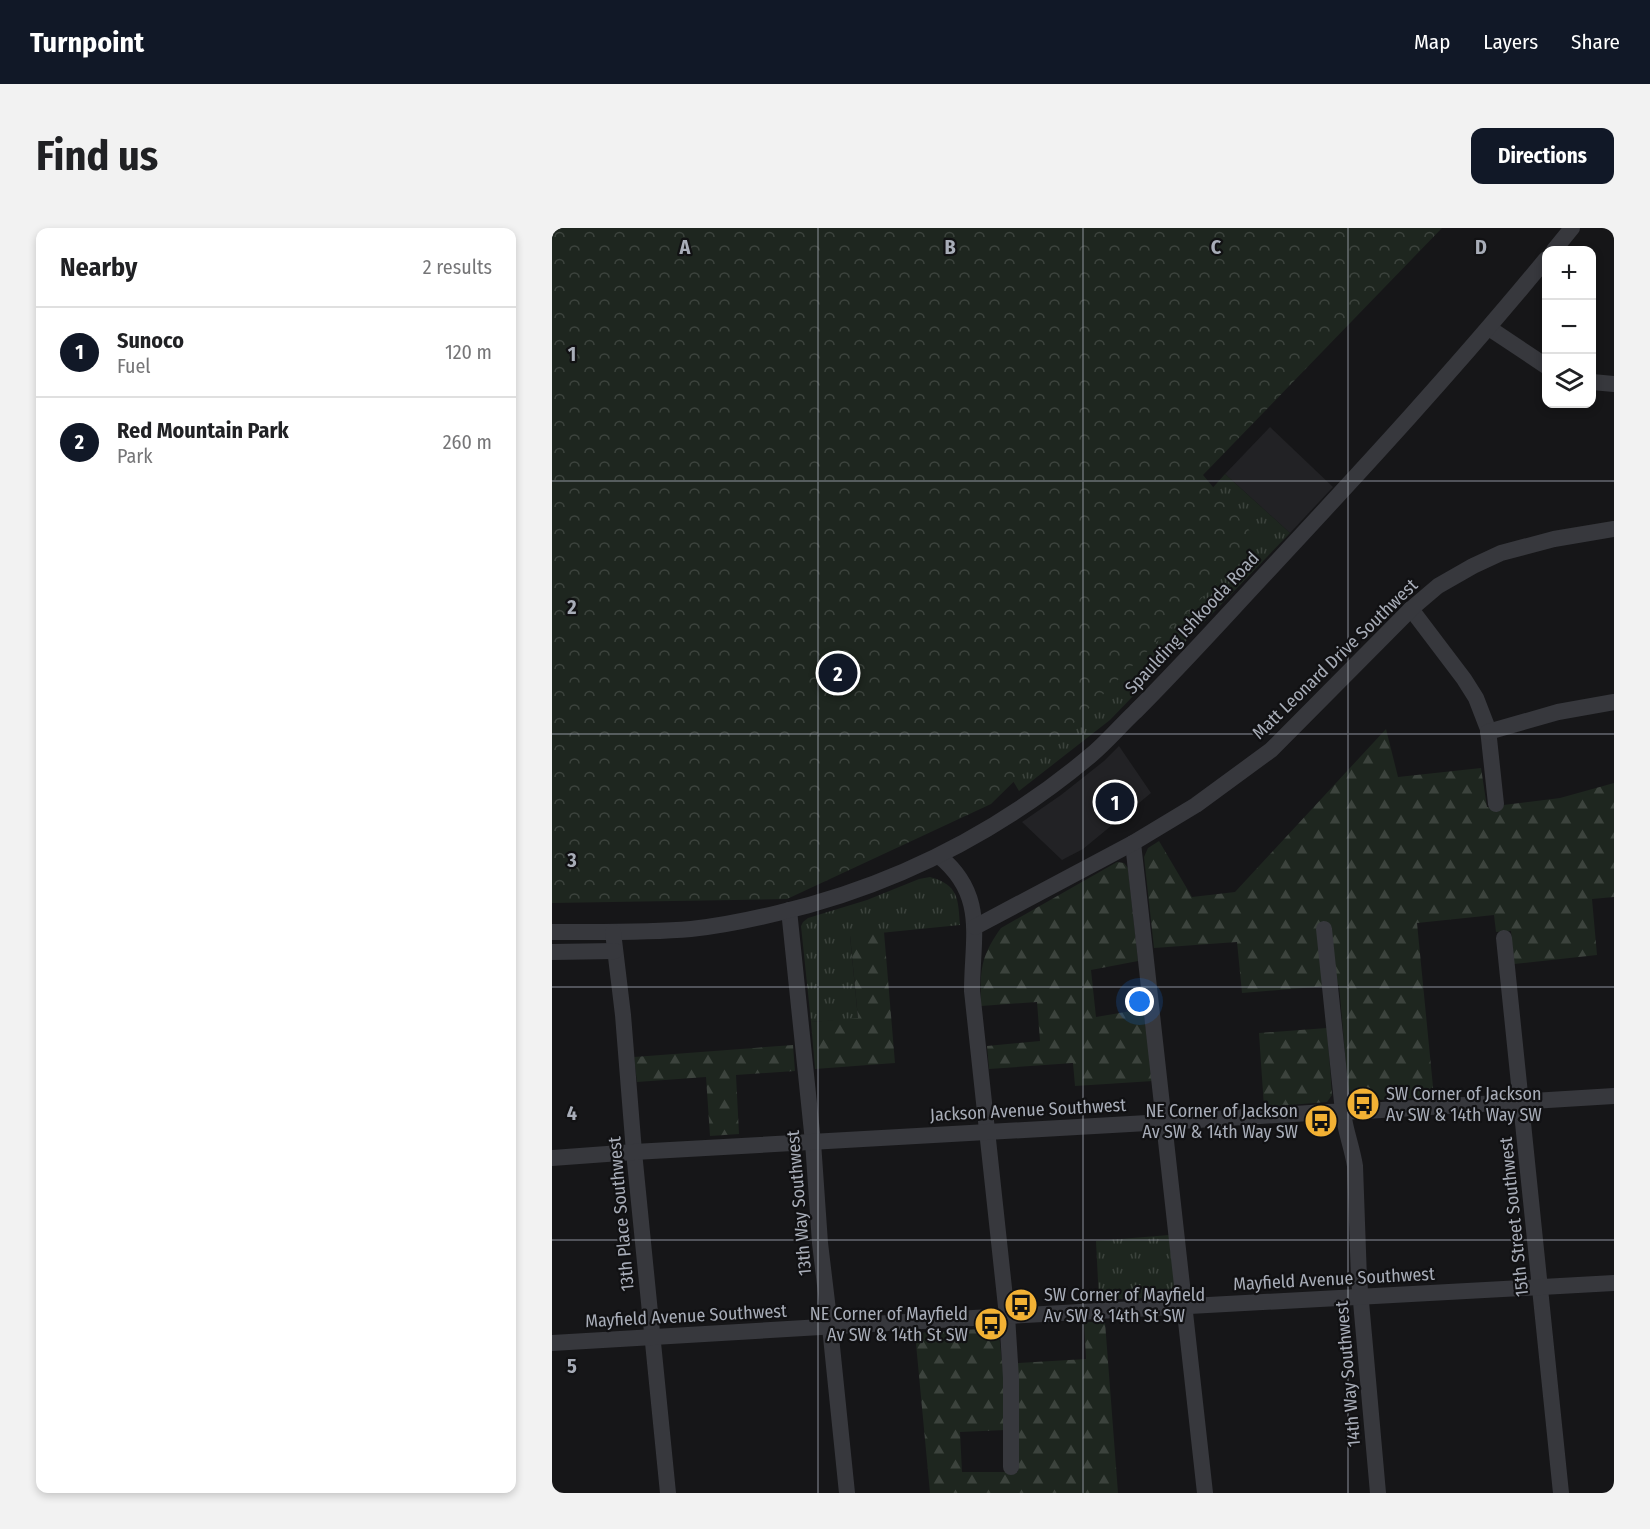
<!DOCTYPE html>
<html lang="en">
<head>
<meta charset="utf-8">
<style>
	:root { --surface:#fff; --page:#f2f2f2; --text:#202124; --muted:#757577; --line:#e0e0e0; --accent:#111827 }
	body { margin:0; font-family:"Fira Sans Condensed",sans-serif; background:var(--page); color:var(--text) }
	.controls { position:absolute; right:18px; top:18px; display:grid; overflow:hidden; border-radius:12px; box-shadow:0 3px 9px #0003 }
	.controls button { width:54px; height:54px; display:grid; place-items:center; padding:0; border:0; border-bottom:2px solid var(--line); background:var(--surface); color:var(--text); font:30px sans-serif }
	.you { position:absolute; left:588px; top:774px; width:21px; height:21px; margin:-15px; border:4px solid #fff; border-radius:50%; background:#1a73e8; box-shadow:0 0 0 9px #1a73e833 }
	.badge { display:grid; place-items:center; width:39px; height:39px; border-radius:50%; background:var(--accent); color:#fff; font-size:20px; font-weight:700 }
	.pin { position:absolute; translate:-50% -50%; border:3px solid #fff; box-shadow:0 2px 6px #0006 }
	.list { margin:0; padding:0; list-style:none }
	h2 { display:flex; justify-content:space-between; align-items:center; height:78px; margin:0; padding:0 24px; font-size:26px }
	h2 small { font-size:20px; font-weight:400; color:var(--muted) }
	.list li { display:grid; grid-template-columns:39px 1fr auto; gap:18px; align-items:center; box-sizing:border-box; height:90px; padding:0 24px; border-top:2px solid var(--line) }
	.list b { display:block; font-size:22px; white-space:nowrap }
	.list p { margin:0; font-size:20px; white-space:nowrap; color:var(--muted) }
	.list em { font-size:20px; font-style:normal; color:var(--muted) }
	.icon { flex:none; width:33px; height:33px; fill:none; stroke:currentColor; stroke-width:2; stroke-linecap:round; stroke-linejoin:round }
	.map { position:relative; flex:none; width:1062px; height:1265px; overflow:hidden; border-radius:12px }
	header { display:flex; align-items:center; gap:36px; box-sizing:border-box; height:84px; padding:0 30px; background:var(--accent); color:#fff }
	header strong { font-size:28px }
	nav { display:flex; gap:33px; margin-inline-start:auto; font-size:21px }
	.intro { display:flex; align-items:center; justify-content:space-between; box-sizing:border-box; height:144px; padding:0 36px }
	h1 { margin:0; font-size:42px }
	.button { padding:15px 27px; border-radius:12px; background:var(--accent); color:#fff; font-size:21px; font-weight:700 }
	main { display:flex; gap:36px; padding:0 36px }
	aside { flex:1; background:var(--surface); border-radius:12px; box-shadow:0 3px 9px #0003 }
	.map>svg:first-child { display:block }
	.built { fill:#222225 }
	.grass { fill:url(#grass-tufts) }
	.forest { fill:url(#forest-firs) }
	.park { fill:url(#park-crowns) }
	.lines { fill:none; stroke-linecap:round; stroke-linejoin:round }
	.minor { stroke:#37383d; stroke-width:16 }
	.grid { fill:none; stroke:#a8adb8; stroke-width:1.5; stroke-opacity:0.55 }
	.labels { text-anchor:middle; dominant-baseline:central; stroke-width:4.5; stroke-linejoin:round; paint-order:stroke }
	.street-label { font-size:18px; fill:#a8adb8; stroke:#111113 }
	.poi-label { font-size:18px; fill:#a8adb8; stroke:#111113; text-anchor:start }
	.grid-label { font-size:20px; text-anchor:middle; font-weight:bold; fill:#a8adb8; stroke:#111113; stroke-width:4.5; stroke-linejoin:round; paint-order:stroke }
</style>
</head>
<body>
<header>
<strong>Turnpoint</strong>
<nav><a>Map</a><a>Layers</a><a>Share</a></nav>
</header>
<div class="intro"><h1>Find us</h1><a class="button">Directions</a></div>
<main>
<aside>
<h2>Nearby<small>2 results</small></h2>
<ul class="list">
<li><span class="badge">1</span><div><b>Sunoco</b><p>Fuel</p></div><em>120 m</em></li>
<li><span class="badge">2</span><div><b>Red Mountain Park</b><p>Park</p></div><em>260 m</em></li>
</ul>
</aside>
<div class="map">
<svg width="1062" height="1265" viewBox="0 0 1062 1265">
	<defs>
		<pattern id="grass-tufts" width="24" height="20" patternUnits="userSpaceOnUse" patternTransform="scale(1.5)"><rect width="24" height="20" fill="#1e261f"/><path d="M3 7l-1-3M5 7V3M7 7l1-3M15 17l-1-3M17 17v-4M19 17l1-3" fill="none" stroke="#3c433d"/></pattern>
		<pattern id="forest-firs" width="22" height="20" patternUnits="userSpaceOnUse" patternTransform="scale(1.5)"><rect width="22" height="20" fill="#1e261f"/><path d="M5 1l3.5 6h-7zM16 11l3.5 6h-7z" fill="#3c433d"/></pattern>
		<pattern id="park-crowns" width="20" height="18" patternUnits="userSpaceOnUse" patternTransform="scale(1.5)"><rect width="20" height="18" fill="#1e261f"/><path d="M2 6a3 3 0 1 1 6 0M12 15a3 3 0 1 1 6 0" fill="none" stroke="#3c433d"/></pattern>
	</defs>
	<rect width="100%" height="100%" fill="#161618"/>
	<g class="built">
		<polygon points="718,199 781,259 738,305 673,246"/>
		<polygon points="567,518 599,565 531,621 510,632 470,594 509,567 552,533"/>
	</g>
	<g class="grass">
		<polygon points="673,246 738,305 558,492 467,563 440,518 519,418"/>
		<path d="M378,649C407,657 406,671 408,697L298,708L306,791L259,794L249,698L251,694L256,690L315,672L367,651Z"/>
		<polygon points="617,1007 623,1056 621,1064 617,1069 547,1072 544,1013"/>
	</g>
	<g class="forest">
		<polygon points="834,501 846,549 929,540 935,579 1008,570 1062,555 1062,669 1040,671 1045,727 962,736 959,703 944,704 942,687 865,695 882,869 806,873 801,870 796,860 787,757 690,765 685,714 602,720 592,629 596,620 607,613 640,669 683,664"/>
		<path d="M565,634L572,635L576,640L586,733L539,742L544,789L591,781L601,853L523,858L521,835L437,841L435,818L488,813L485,774L429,778C428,743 428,729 449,700Z"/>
		<polygon points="332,704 343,835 263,841 259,794 306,790 298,707"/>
		<polygon points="775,800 780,867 775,874 712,879 707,805"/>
		<polygon points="241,817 243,843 184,847 187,906 158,908 154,849 85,854 82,829"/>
		<polygon points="532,1094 553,1094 566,1265 378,1265 363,1105 444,1100 447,1106 451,1143 454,1202 408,1204 410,1244 466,1244 466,1135 534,1131"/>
	</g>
	<polygon class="park" points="0,0 890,0 651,247 707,314 439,576 235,671 0,675"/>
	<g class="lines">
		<g class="minor">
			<polyline points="1002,22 1020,0"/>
			<polyline points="937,100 994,138"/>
			<polyline points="1040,154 1062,156"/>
			<polyline points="859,381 912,451 924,470 936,501 944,576"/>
			<polyline points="936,504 1006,484 1062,474"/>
			<polyline points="581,615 653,1265"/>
			<path d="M387,628C435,667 420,710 420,763L455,1088L459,1150V1239"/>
			<polyline points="237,682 261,914 268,1015 278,1099 295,1265"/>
			<polyline points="423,699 581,615 644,577 719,522 859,381 886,358 921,338 949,325 1002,311 1062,301"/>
			<path d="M772,701L791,884C793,902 800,919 803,938L807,1051L826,1265"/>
			<path d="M0,704C46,704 93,705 139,701C168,698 197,692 226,685C341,658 447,604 538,528C554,515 568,498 583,484C629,438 673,389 717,342C812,240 906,138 994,31"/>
			<polyline points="61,704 71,787 82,924 116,1265"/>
			<polyline points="952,710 1009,1265"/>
			<polyline points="0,724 63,723"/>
			<polyline points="0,930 82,924 613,894 774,884 813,883 1062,868"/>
			<polyline points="0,1115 455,1088 1062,1055"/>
		</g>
	</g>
	<path class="grid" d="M266,0V1265M531,0V1265M796,0V1265M0,253H1062M0,506H1062M0,759H1062M0,1012H1062"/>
	<defs>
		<symbol id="bus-disc" viewBox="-11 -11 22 22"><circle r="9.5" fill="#f2b134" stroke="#111113"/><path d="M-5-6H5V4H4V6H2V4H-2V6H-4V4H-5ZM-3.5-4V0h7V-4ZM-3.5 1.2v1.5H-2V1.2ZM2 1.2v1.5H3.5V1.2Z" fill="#111"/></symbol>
	</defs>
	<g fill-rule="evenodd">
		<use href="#bus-disc" x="792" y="857" width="38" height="38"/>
		<use href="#bus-disc" x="750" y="874" width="38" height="38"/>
		<use href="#bus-disc" x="450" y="1058" width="38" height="38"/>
		<use href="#bus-disc" x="420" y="1077" width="38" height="38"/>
	</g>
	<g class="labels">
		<g class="street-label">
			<text transform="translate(640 395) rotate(-47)">Spaulding Ishkooda Road</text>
			<text transform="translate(783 431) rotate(-44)">Matt Leonard Drive Southwest</text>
			<text transform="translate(476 882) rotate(-3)">Jackson Avenue Southwest</text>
			<text transform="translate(247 975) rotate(-95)">13th Way Southwest</text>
			<text transform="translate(69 986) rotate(-95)">13th Place Southwest</text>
			<text transform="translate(962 989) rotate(-96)">15th Street Southwest</text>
			<text transform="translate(782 1051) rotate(-3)">Mayfield Avenue Southwest</text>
			<text transform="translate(134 1088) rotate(-3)">Mayfield Avenue Southwest</text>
			<text transform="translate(796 1146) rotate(-95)">14th Way Southwest</text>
		</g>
		<g class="poi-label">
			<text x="834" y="866">SW Corner of Jackson<tspan x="834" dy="21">Av SW &amp; 14th Way SW</tspan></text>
			<text x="746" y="883" text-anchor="end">NE Corner of Jackson<tspan x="746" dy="21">Av SW &amp; 14th Way SW</tspan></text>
			<text x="492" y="1067">SW Corner of Mayfield<tspan x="492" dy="21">Av SW &amp; 14th St SW</tspan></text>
			<text x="416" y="1086" text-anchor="end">NE Corner of Mayfield<tspan x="416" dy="21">Av SW &amp; 14th St SW</tspan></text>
		</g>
	</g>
	<g class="grid-label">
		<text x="133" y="26">A</text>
		<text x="398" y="26">B</text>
		<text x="664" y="26">C</text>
		<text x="929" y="26">D</text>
		<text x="20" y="133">1</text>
		<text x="20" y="386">2</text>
		<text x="20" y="639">3</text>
		<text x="20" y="892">4</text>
		<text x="20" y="1145">5</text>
	</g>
</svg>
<div class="controls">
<button>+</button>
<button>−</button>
<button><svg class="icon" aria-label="layers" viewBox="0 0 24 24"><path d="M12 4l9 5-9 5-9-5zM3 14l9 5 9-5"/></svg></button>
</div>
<div class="you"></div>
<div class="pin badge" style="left:563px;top:574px">1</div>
<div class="pin badge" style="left:286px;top:445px">2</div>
</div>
</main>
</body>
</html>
